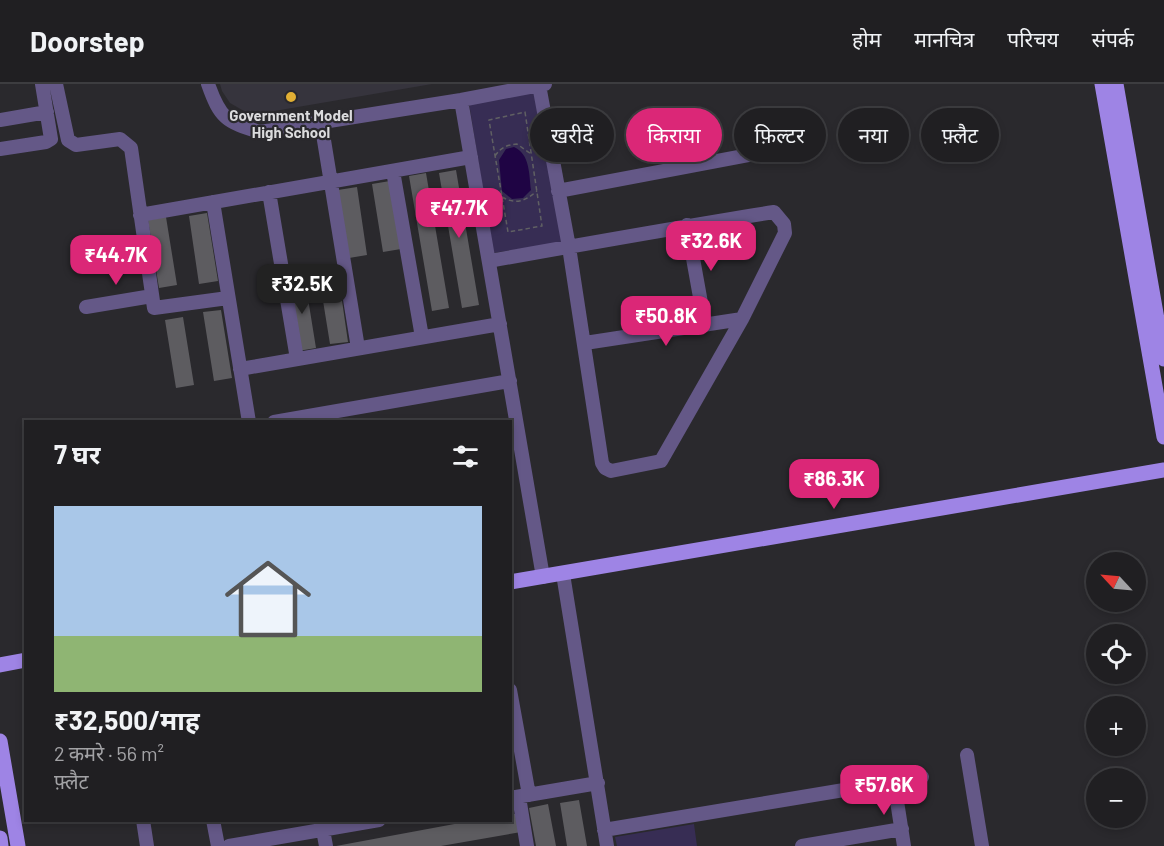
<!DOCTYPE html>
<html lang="hi">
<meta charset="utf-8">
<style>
body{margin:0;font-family:Barlow,"Noto Sans Devanagari",sans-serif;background:#2d2c2f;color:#f1f3f6;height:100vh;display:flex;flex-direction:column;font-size:22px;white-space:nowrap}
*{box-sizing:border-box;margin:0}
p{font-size:20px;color:#a2a2a5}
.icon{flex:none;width:33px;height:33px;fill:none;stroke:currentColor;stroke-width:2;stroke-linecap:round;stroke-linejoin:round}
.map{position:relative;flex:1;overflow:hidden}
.side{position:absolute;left:24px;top:336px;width:488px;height:402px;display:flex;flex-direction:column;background:#201f22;border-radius:0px;box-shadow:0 3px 9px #0003,0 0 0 2px #3d3d40}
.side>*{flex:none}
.top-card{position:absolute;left:530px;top:24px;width:544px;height:54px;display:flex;gap:12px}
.needle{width:39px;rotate:296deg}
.fabs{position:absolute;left:1086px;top:468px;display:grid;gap:12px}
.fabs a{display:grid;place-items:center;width:60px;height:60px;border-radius:50%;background:#201f22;box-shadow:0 3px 9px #0003,0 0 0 2px #3d3d40;font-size:30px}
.price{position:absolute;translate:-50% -51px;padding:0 14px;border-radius:12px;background:#db2777;color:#fff;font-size:20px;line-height:39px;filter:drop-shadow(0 2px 3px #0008)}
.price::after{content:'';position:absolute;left:50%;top:36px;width:18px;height:14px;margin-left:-9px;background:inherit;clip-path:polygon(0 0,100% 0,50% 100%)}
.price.selected{background:#222;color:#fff}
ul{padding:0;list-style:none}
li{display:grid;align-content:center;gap:12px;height:318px;padding:0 30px}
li+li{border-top:2px solid #3d3d40}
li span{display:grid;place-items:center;height:186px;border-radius:0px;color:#555}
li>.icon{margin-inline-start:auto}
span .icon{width:108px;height:108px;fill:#fffc;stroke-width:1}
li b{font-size:26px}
h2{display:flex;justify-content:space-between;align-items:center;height:72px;padding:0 30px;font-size:26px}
.pill{padding:0 21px;border-radius:27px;background:#201f22;box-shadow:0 3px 9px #0003,0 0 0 2px #3d3d40;font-size:21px;line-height:54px}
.pill.selected{background:#db2777;color:#fff}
header{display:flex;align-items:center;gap:36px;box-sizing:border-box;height:84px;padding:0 30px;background:#201f22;border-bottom:2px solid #3d3d40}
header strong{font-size:28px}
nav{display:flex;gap:33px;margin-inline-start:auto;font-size:21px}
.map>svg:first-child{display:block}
.built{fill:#36343d}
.green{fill:#372d54}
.water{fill:#1f0444}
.building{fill:#5d5c60}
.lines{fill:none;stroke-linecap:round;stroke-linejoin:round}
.path{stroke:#606063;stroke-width:1.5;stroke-dasharray:4.5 3;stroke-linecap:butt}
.minor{stroke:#645887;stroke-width:14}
.major{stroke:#9e84e5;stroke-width:15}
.poi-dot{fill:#e1af34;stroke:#2a292d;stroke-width:2}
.labels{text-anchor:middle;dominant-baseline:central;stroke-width:4.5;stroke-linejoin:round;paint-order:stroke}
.poi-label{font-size:15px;font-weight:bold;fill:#dbdbdd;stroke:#2a292d}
</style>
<header>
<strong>Doorstep</strong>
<nav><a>होम</a><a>मानचित्र</a><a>परिचय</a><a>संपर्क</a></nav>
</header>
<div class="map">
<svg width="1164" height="762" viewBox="0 0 1164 762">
<rect width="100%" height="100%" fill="#2a292d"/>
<path class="built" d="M220 0H432L251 31 230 19 222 7Z"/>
<path class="green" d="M536 7 563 158 493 169 469 19Z
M694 740 697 762H617L615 753Z"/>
<path class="water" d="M514 63C530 70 529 90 531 106L523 114 512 115 502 107 499 76 506 65Z"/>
<path class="building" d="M456 86 479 221 462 224 439 89Z
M426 89 449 224 432 227 409 92Z
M390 97 401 165 383 168 372 100Z
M357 103 367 171 349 174 338 106Z
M207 129 218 197 199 200 189 132Z
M166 133 177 201 159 204 148 136Z
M338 189 348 258 330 260 319 192Z
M305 196 316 264 298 267 287 199Z
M221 226 232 294 214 297 203 228Z
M183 233 194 301 176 304 165 236Z
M579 716 587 762H567L560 719Z
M548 720 556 762H536L529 724Z
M518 729 521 748 441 762H336L476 736H510V731Z"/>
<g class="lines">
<path class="path" d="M525 28 542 142 508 148 489 36Z
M495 72C501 63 507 61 517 60L531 70
M502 113C516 121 525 117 537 107"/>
<path class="minor" d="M56 0 68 56 76 61 120 55 131 64 154 224 228 214
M208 0C220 34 226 38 260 48L461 16 545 0
M461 16 543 493
M0 36 47 28
M321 38 358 264
M0 65 46 58 51 55 42 0
M393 87 422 253
M558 107 807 60
M269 108 297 275
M213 118 249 338
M140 131 471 73
M687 141 705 241
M489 177C584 160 679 143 774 128L784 140 785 149 742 235 661 377 611 387 605 384 602 379 569 163 539 1
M86 223 152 212
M585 259 742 235
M240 285 500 240
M274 338 510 297
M563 490 607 762
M510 606 529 711
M967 671 982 762
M894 698 904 762
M519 713 527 762
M510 714 598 699
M143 736 147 762
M213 736 218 762
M323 746 326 762
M604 746 922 693
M229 762 379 736
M802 762 902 745"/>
<path class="major" d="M1102 0 1164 353
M1116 0 1164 275
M510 498 1164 386
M0 581 26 576
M0 657 18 762
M0 754 1 762"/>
</g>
<circle class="poi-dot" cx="291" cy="13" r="6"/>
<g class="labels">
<g class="poi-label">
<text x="291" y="31">Government Model<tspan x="291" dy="17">High School</tspan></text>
</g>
</g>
</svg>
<div class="fabs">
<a><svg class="needle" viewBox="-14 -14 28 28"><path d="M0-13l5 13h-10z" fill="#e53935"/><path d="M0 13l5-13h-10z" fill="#a2a2a5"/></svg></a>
<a><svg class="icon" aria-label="locate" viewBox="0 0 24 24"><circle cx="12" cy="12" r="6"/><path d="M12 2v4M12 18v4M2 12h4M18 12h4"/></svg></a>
<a>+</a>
<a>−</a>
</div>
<b class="price" style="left:459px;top:155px">₹47.7K</b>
<b class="price" style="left:711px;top:188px">₹32.6K</b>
<b class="price" style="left:116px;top:202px">₹44.7K</b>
<b class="price selected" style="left:302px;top:231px">₹32.5K</b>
<b class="price" style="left:666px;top:263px">₹50.8K</b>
<b class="price" style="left:834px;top:426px">₹86.3K</b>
<b class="price" style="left:884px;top:732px">₹57.6K</b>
<div class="top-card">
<a class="pill">खरीदें</a>
<a class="pill selected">किराया</a>
<a class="pill">फ़िल्टर</a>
<a class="pill">नया</a>
<a class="pill">फ़्लैट</a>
</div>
<section class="side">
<h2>7 घर<svg class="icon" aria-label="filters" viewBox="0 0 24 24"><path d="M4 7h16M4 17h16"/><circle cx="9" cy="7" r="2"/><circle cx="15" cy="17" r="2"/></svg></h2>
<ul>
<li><span style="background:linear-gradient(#a9c7e8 70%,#8fb573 0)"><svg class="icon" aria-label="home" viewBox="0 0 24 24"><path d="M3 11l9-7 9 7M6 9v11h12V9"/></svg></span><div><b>₹32,500/माह</b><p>2 कमरे · 56 m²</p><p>फ़्लैट</p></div></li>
</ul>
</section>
</div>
